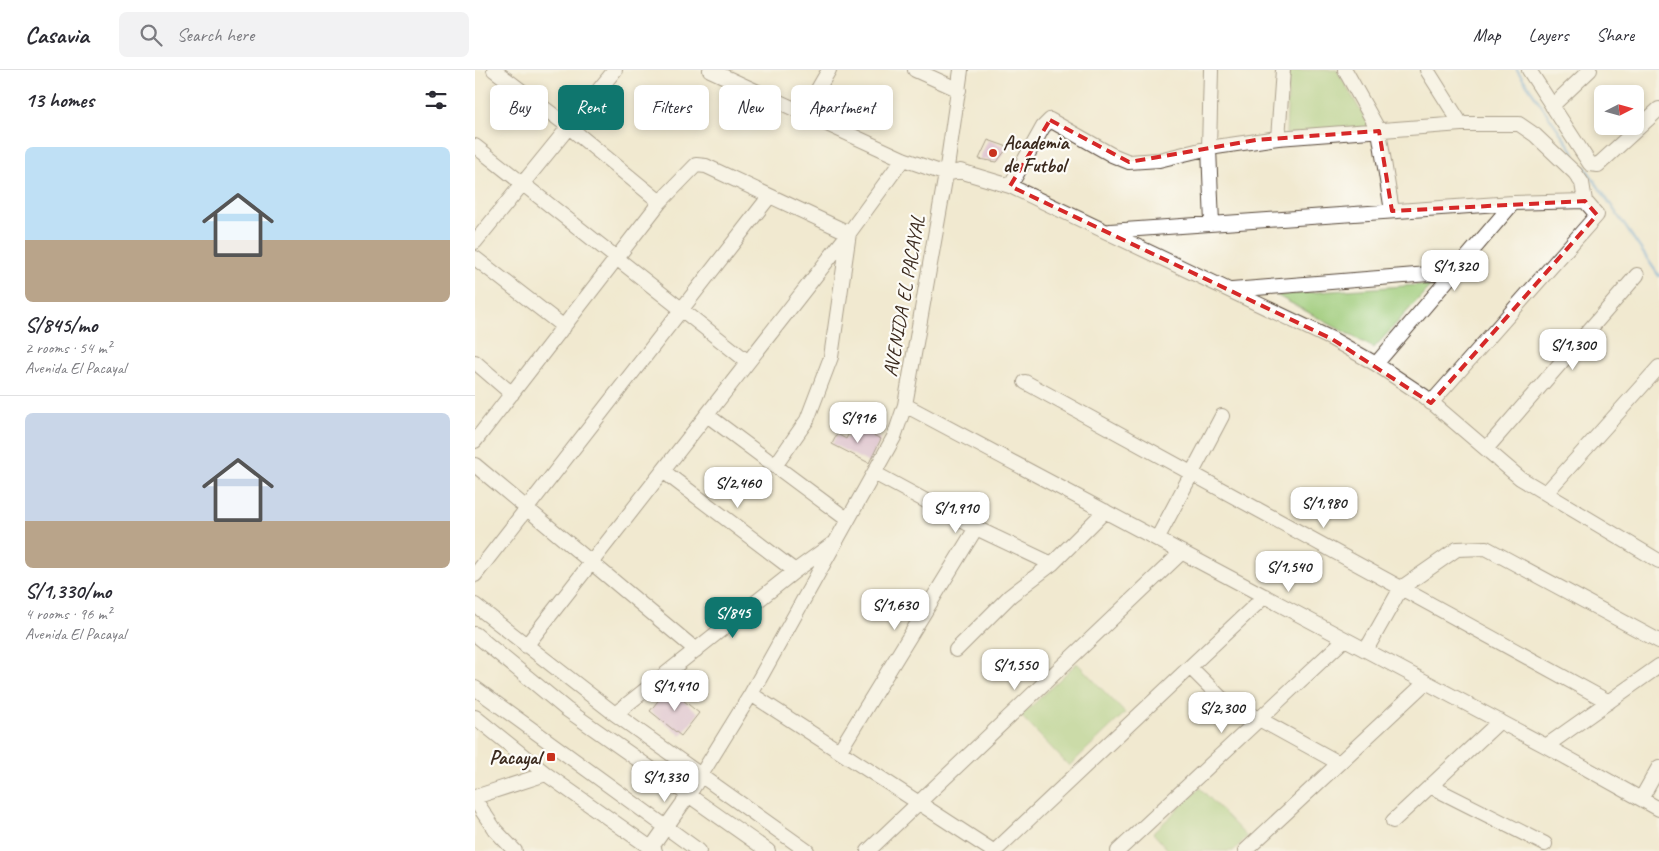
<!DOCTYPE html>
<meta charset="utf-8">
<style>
body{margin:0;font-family:Caveat,sans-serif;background:#f2f2f3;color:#2b2b33;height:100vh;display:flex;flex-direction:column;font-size:19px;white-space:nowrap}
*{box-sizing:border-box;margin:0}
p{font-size:16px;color:#7c7c81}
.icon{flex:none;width:28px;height:28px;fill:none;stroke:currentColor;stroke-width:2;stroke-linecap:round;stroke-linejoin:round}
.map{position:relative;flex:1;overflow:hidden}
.panel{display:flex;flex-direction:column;background:#fff;width:475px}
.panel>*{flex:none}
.hud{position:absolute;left:15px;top:15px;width:475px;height:45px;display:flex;gap:10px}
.needle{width:32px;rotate:84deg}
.tools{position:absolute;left:1119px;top:15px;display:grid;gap:10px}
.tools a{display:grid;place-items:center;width:50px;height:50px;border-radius:8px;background:#fff;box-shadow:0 2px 8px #0003;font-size:25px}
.price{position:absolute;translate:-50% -42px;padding:0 11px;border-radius:10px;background:#fff;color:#222;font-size:16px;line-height:32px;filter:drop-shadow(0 1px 2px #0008)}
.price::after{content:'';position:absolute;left:50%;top:30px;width:15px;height:11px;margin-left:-8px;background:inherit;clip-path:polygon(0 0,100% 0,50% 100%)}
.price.current{background:#0f766e;color:#fff}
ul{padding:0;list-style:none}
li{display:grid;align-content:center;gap:10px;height:265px;padding:0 25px}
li+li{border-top:1px solid #e1e1e2}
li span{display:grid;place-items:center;height:155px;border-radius:8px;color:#555}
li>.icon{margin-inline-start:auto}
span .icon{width:90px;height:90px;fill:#fffc;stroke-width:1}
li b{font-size:21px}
h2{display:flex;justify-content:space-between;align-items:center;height:60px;padding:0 25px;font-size:21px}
.chip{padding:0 18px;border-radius:8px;background:#fff;box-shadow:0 2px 8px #0003;font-size:18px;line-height:45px}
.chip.current{background:#0f766e;color:#fff}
header{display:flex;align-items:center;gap:30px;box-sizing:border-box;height:70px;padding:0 25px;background:#fff;border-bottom:1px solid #e1e1e2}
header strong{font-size:24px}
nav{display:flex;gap:28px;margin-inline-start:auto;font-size:18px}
.search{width:350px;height:45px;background:#f2f2f3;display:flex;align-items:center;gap:12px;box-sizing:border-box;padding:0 18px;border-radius:8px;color:#7c7c81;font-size:19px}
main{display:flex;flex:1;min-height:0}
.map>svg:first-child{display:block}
.green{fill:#9dca78;stroke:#6c7a4b}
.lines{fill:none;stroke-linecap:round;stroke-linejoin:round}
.stream{stroke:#639ed3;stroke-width:3}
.building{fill:#c58fd0}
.minor-casing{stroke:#564739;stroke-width:16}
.minor{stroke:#fff;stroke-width:14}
.marked{fill:none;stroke:#d62828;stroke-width:4;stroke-dasharray:10 6;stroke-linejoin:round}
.poi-dot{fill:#c8321e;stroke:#fdfcf7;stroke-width:2}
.labels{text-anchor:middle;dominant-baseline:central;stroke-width:4.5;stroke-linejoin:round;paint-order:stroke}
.poi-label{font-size:20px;font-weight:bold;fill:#3b2a1e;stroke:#fdfcf7;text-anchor:start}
.street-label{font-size:20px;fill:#3b2a1e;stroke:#fdfcf7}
</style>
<header>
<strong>Casavia</strong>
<div class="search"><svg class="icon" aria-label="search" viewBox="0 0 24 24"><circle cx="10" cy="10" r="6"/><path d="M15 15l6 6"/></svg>Search here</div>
<nav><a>Map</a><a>Layers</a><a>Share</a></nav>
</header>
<main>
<section class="panel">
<h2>13 homes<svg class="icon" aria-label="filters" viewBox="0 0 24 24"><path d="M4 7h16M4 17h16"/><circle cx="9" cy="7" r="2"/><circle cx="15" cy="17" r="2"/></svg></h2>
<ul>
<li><span style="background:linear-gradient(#bfe0f5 60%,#b9a48a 0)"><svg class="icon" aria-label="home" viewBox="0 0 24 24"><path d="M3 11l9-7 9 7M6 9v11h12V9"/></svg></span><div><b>S/845/mo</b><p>2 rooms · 54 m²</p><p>Avenida El Pacayal</p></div></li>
<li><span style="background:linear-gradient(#c9d6e8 70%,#b9a48a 0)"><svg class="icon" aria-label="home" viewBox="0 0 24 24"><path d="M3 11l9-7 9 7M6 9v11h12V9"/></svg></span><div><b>S/1,330/mo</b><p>4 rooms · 96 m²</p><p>Avenida El Pacayal</p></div></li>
</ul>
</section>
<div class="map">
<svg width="1184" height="781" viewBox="0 0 1184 781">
<rect width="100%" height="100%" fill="#fdfcf7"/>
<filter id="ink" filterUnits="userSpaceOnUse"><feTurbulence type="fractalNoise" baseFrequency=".02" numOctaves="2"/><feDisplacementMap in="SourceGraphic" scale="10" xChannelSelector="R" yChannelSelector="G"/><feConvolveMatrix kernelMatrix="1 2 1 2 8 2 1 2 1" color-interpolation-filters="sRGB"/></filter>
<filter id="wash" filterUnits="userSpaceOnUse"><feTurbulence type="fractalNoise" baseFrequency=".0096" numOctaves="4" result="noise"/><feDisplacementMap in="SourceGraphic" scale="20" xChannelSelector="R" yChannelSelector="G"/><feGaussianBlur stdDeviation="1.12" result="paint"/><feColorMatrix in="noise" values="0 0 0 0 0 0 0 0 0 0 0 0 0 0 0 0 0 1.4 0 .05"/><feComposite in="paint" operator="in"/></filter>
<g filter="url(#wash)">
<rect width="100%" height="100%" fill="#f1e9d0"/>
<path class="green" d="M814 0H862L895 57 811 64Z
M957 214 899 278 801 225Z
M602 593 650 643 594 696 546 646Z
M725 718 772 767 758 781H694L678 763Z"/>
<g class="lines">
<path class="stream" d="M1042 0 1100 84
M1110 97 1184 206"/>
</g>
<g id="blocks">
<path class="building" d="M513 70 533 77 522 92 504 89Z
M378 355 406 369 394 393 357 374 362 364 371 369Z
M193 618 224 643 206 666 175 641Z"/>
</g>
</g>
<g filter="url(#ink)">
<use href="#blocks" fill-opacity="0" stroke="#564739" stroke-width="1"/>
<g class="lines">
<defs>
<path id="minor" d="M19 0 94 57 185 132
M235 0 428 89 471 104 485 101 535 116 857 269 901 294 949 326 1045 408 1184 491
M440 0 484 20
M736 0 734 78 737 154
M870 0 904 61 917 141
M952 0 986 54
M1054 0 1115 94 1123 95 1184 39
M1077 36 1115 0
M328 45 354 0
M803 68 808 0
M0 76 273 292
M535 116 568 57 575 50 637 85 654 92 684 90 734 78 803 68 986 54H1044L1060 65 1100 103 1107 113 1110 131
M635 161 1038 133 1110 131 1122 145 956 333
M0 172 140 0
M0 188 89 257
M757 220 978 202
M0 292 37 324
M901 294 1038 133
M550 312 1134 632
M430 335 1071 676 1184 739
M232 345 373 450
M0 371 185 132 221 95 231 96 374 163 356 287 332 350 300 396
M1011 379 1162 205
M0 395 221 580
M188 401 320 501
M401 404 501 458 577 494
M1071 423 1184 297
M682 469 747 346
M0 505 294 127
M0 535 140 644 332 781
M0 564 91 639 293 781
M51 576 374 163 428 89
M481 580 535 526 577 494 630 441
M891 580 926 518 982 479 1011 478 1184 571
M715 597 746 628 864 693
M0 618 224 781
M276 624 518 781
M140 644 320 501 356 475
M0 647 71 704 180 781
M1071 676 1184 596
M365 680 501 458
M955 716 1070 774
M0 727 71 704
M1166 729 1184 697
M0 730 20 760 40 781
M918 751 1025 651
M174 781 213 726 276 624 419 367 430 335 471 104 486 0
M393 781 707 482
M520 781 790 526
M643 781 870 569
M770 781 951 612"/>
</defs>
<use href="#minor" class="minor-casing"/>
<use href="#minor" class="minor"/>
</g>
</g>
<path d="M0 0H1184V781H0ZM575 50 654 92 781 70 904 61 917 141 1110 131 1122 145 956 333 857 269 535 116Z" fill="#f1e9d0" fill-opacity=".55" fill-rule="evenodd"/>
<path class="marked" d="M575 50 654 92 781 70 904 61 917 141 1110 131 1122 145 956 333 857 269 535 116Z"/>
<g class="poi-dot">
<circle cx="518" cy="83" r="5"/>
<rect x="71" y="682" width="10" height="10" rx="2.5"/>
</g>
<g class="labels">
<g class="poi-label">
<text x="528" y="72">Academia<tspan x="528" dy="23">de Futbol</tspan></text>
<text x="66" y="687" text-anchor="end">Pacayal</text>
</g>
<g class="street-label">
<text transform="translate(429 226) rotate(-80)">AVENIDA EL PACAYAL</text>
</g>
</g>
</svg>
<div class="tools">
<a><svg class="needle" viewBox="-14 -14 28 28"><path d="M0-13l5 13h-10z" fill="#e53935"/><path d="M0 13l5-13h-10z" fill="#7c7c81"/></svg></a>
</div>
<b class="price" style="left:980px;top:222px">S/1,320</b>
<b class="price" style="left:1098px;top:301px">S/1,300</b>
<b class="price" style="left:383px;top:374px">S/916</b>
<b class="price" style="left:263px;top:439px">S/2,460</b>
<b class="price" style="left:849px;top:459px">S/1,980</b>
<b class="price" style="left:481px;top:464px">S/1,910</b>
<b class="price" style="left:814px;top:523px">S/1,540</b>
<b class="price" style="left:420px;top:561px">S/1,630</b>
<b class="price current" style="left:258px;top:569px">S/845</b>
<b class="price" style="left:540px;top:621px">S/1,550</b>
<b class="price" style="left:200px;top:642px">S/1,410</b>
<b class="price" style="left:747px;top:664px">S/2,300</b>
<b class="price" style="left:190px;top:733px">S/1,330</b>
<div class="hud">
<a class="chip">Buy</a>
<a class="chip current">Rent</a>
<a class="chip">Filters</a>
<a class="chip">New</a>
<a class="chip">Apartment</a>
</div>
</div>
</main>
